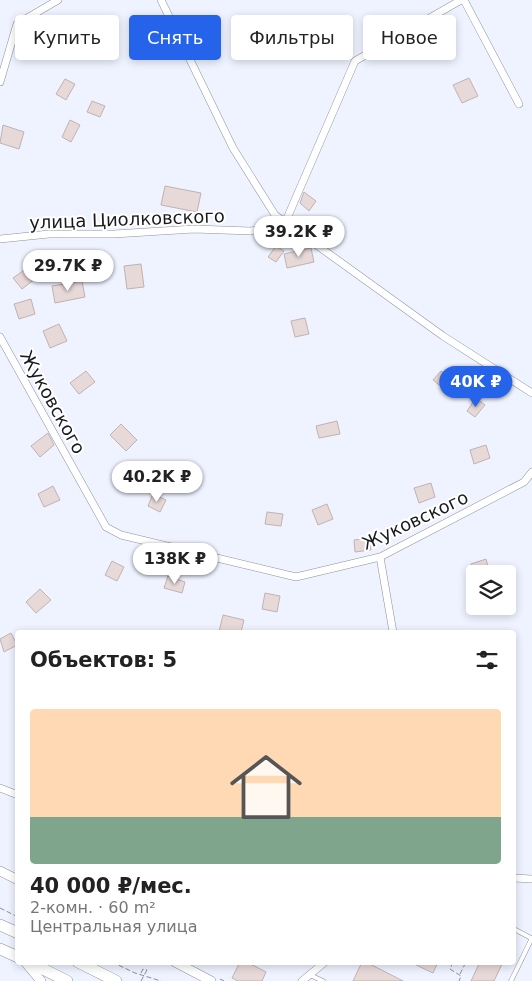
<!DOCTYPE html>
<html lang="ru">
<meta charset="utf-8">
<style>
body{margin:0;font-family:"DejaVu Sans",sans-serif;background:#f2f2f2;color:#222;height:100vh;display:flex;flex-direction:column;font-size:19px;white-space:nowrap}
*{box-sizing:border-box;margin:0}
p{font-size:16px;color:#767676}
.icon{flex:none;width:28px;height:28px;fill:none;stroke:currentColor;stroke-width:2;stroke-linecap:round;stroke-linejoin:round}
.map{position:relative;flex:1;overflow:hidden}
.drawer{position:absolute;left:15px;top:630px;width:501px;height:335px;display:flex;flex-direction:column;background:#fff;border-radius:5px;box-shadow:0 2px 8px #0003}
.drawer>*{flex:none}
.top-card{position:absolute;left:15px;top:15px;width:502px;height:45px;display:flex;gap:10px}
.tools{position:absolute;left:466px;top:565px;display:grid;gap:10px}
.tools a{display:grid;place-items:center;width:50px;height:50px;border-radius:5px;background:#fff;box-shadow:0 2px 8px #0003;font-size:25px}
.price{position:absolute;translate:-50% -42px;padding:0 11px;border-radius:18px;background:#fff;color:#222;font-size:16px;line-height:32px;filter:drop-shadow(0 1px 2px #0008)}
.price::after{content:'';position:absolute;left:50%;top:30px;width:15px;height:11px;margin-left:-8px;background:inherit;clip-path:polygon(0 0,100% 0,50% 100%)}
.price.current{background:#2563eb;color:#fff}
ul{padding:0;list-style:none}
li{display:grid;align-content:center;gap:10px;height:265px;padding:0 15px}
li span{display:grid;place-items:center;height:155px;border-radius:5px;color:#555}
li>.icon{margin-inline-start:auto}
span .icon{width:90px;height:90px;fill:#fffc;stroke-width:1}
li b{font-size:21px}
h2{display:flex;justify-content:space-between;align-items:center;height:60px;padding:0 15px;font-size:21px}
.tag{padding:0 18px;border-radius:5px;background:#fff;box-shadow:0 2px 8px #0003;font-size:18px;line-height:45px}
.tag.current{background:#2563eb;color:#fff}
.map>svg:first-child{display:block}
.building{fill:#e8d9d9;stroke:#c0b2b1}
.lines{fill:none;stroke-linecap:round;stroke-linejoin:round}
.service-casing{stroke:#8e919c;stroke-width:5}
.minor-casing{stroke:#8e919c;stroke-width:8}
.tertiary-casing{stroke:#8e919c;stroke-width:10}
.trunk-casing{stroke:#8e919c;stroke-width:12}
.path{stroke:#8b8e96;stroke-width:1;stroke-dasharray:5 2.5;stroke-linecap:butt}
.service{stroke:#fff;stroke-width:4}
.minor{stroke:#fff;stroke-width:7}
.tertiary{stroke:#fff;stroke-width:9}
.trunk{stroke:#fff;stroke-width:11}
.path-bridge{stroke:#8b8e96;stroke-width:1;stroke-dasharray:5 2.5;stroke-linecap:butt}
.labels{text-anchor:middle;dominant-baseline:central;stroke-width:4;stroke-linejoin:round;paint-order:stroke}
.street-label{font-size:18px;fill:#191a1e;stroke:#fff}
</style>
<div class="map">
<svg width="532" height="981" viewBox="0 0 532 981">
<rect width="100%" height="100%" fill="#eff3ff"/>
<path class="building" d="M33 32 47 38 41 51 27 45Z
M469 78 478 96 462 103 453 85Z
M65 79 75 84 66 100 56 94Z
M92 101 105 106 100 117 87 112Z
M70 120 80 125 71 142 62 137Z
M3 125 24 132 19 149 0 143Z
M165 186 201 193 197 212 161 205Z
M304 192 316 201 309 211 300 203Z
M276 246 284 251 276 262 268 257Z
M311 248 314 262 287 268 284 254Z
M141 264 144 287 127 289 124 266Z
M27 268 35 279 22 289 13 278Z
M82 281 85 297 55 303 52 286Z
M31 299 35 314 19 319 14 304Z
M305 318 309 334 295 337 291 321Z
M59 324 67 341 50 348 43 331Z
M86 371 95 382 79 394 70 383Z
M441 371 450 379 443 388 433 380Z
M476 398 485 405 475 417 467 411Z
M337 421 340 434 319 438 316 426Z
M121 424 137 440 126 451 110 435Z
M48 433 54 445 40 457 31 446Z
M486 445 490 458 474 464 470 450Z
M431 483 435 497 419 503 414 488Z
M53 486 60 500 44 507 38 494Z
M153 494 166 500 160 512 148 506Z
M327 504 333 519 318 525 312 510Z
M267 512 283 514 281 526 265 524Z
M369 538 371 550 355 552 354 540Z
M486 559 490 574H474L471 564Z
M112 561 124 567 117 581 105 575Z
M168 576 185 582 182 593 164 588Z
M40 589 51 600 36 613 26 602Z
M265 593 280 596 277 612 262 609Z
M223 615 244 620 241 632H219Z
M11 633 17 645 4 652 0 639Z
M240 962H247L266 972 262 981H238L232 978Z
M362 962H366L403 981H353Z
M410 962H438L433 973Z
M480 962H503L494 981H471Z"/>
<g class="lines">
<defs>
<path id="service" d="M514 929 531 938
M310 975 323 981
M511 981 532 938"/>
<path id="minor" d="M161 0 233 148 275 215 443 336 532 393
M464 0 519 104
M0 82 17 24 58 0
M285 223 355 61 461 0
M0 239 49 234H114L194 229 251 231 274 227 282 220
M0 337 106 527 121 535 296 577 380 557 524 482 532 472
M380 557 393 632
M0 788 18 795
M514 878 532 879
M302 981 325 962"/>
<path id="tertiary" d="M0 871 18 880
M175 962 211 981
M26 963 41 981"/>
<path id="trunk" d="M0 925 18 933
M0 949 18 957
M29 962 67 981
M78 962 116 981"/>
</defs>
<use href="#service" class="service-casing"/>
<use href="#minor" class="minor-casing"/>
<use href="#tertiary" class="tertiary-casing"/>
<use href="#trunk" class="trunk-casing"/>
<path class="path" d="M0 908 18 917
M112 962 135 973 161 981
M453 962 450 969 461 976 459 981
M141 973 143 969 147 970
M460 974 466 962
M220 979 224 981"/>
<use href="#service" class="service"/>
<use href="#minor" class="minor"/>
<use href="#tertiary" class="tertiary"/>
<use href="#trunk" class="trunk"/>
<path class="path-bridge" d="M141 981 147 970"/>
</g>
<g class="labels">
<g class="street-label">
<text transform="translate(127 219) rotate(-2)">улица Циолковского</text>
<text transform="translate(53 402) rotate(61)">Жуковского</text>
<text transform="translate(415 520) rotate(-25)">Жуковского</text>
</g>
</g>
</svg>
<div class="tools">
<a><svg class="icon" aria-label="layers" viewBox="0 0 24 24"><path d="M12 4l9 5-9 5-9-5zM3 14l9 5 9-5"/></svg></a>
</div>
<b class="price" style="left:299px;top:258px">39.2K ₽</b>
<b class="price" style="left:68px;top:292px">29.7K ₽</b>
<b class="price current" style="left:476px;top:408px">40K ₽</b>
<b class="price" style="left:157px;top:503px">40.2K ₽</b>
<b class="price" style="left:175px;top:585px">138K ₽</b>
<div class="top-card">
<a class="tag">Купить</a>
<a class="tag current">Снять</a>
<a class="tag">Фильтры</a>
<a class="tag">Новое</a>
</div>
<section class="drawer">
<h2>Объектов: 5<svg class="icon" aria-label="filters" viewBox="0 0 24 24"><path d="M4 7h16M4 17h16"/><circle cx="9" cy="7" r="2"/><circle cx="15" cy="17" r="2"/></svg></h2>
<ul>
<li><span style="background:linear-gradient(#ffd9b3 70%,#7fa58c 0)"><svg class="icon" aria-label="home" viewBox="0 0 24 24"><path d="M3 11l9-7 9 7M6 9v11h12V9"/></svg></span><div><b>40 000 ₽/мес.</b><p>2-комн. · 60 m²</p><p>Центральная улица</p></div></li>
</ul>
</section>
</div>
